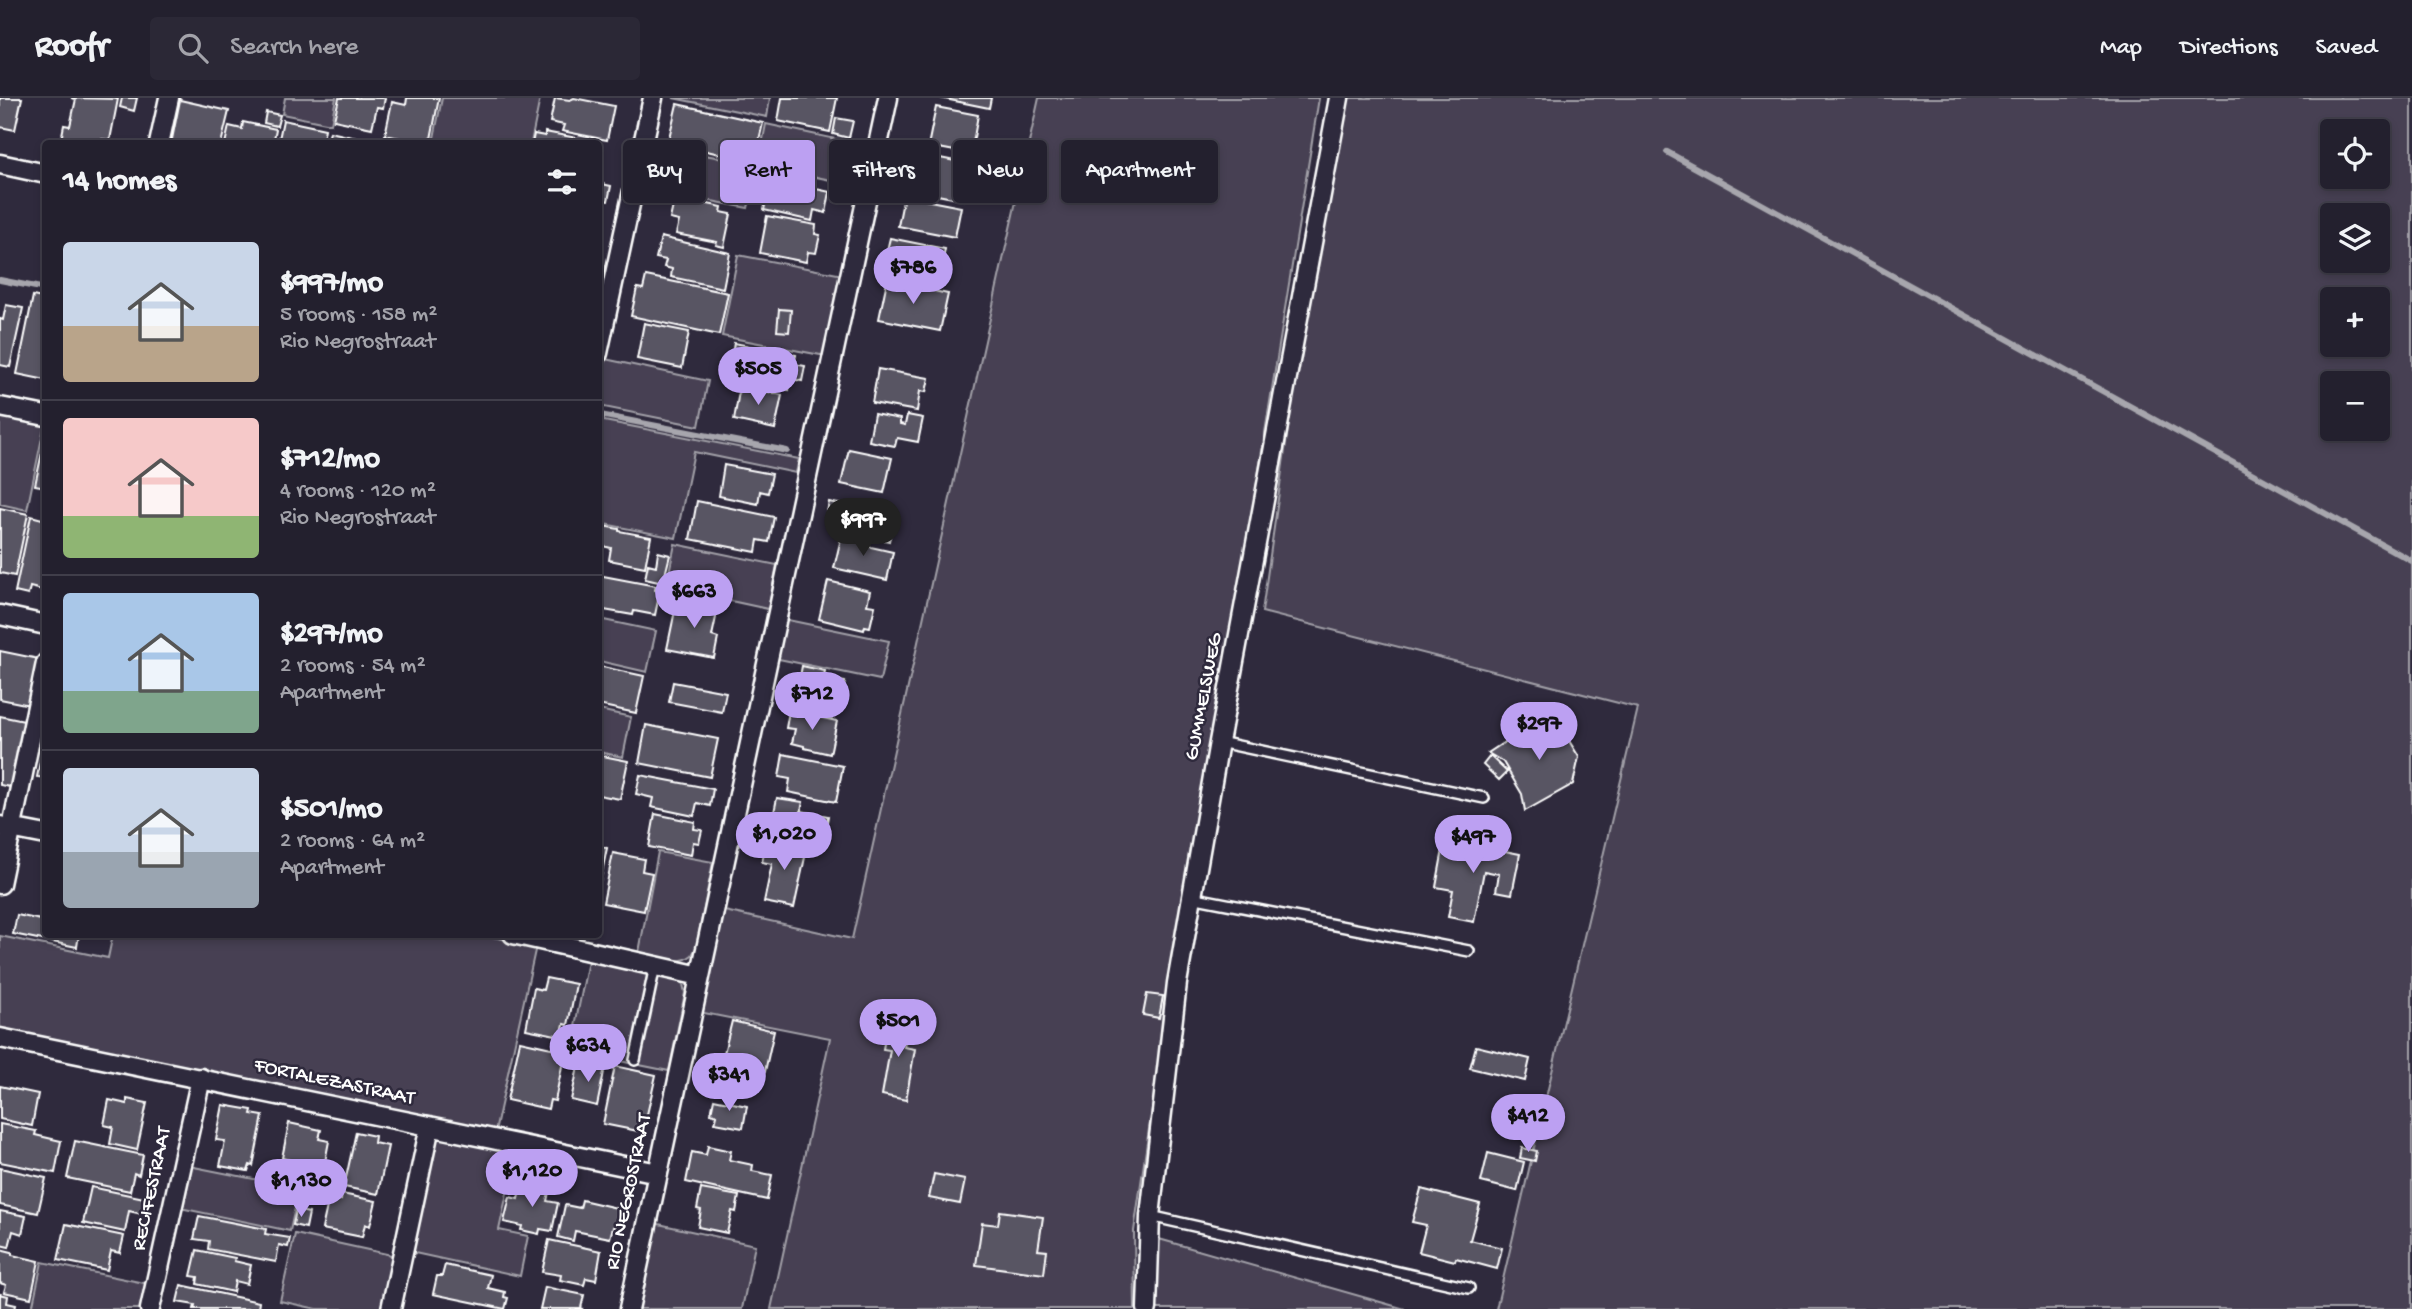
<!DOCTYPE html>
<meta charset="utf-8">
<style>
body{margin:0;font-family:"Gochi Hand",sans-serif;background:#2b2836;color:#f1f3f6;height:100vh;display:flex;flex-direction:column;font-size:26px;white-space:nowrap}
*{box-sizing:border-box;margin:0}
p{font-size:23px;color:#a3a3aa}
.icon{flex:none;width:38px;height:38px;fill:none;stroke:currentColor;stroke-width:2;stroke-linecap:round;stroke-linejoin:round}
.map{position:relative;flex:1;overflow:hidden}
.panel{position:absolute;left:42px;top:42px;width:560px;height:798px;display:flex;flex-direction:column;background:#23202e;border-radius:7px;box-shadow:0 4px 10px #0003,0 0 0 2px #403e4a}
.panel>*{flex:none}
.top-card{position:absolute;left:623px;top:42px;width:665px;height:63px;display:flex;gap:14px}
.controls{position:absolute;left:2320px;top:21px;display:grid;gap:14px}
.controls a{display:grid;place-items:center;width:70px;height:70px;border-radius:7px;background:#23202e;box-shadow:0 4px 10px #0003,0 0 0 2px #403e4a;font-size:35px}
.price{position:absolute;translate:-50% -60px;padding:0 16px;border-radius:24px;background:#bca0f2;color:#111;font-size:23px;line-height:46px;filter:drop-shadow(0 2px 4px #0008)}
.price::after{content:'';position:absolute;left:50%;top:42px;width:21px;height:16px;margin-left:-10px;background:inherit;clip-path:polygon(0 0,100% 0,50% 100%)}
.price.selected{background:#222;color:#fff}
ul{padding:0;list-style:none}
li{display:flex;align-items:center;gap:21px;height:175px;padding:0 21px}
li+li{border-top:2px solid #403e4a}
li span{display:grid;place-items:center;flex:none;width:196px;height:140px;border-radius:7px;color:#555}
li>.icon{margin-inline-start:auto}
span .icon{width:84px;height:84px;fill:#fffc;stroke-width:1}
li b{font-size:30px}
h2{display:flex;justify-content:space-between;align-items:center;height:84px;padding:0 21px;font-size:30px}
.chip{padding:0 24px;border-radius:7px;background:#23202e;box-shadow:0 4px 10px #0003,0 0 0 2px #403e4a;font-size:24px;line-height:63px}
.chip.selected{background:#bca0f2;color:#111}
header{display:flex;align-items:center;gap:42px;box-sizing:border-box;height:98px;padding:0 35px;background:#23202e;border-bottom:2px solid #403e4a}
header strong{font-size:33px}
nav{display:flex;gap:38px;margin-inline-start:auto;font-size:24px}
.search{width:490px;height:63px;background:#2b2836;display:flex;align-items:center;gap:18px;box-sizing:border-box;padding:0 24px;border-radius:7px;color:#a3a3aa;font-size:26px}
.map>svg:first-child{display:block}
.green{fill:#464152;stroke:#a2a0a8;stroke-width:2;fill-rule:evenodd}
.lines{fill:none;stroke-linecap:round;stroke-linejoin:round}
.stream{stroke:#a7a6ad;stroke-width:6}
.building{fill:#595564;stroke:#fff;stroke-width:2}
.lane-casing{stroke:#fff;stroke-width:14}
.street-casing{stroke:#fff;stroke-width:23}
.lane{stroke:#2f2a3d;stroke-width:9}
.street{stroke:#2f2a3d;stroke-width:18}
.labels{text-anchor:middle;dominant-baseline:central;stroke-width:5;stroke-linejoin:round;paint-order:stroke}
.street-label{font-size:21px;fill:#fff;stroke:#2f2a3d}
</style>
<header>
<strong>Roofr</strong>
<div class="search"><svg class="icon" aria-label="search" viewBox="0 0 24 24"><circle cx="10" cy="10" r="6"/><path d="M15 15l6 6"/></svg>Search here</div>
<nav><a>Map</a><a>Directions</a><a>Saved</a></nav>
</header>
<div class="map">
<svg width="2412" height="1211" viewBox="0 0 2412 1211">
<rect width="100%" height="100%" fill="#2f2a3d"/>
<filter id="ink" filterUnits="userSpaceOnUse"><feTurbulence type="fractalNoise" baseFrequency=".0143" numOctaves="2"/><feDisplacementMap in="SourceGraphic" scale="14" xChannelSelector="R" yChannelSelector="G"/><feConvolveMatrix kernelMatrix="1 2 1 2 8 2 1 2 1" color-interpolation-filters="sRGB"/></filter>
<g filter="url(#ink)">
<path class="green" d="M285 0H336L331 26 282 16Z
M442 0H540L531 45H433Z
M673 0H770L767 19Z
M1039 0H1319L1237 508 1171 881 1134 1133 1135 1211H771L830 940 699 914 720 812 852 841Z
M1335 0H2412V1211H1496L1638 610 1262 514ZM2333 33H2378V79H2333ZM2333 117H2378V163H2333ZM2333 201H2378V247H2333ZM2333 285H2378V331H2333Z
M766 26 868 48 860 88 758 67 748 110 644 90 652 47 758 67Z
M738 157 843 177 826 258 722 238Z
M605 261 708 283 699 328 599 308V293Z
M0 315 45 325 27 412 0 406Z
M599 322 799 361 796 375 694 354 676 440 599 425Z
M675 446 777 467 768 511 666 489Z
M599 521 656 533 647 574 599 563Z
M783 521 889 543 880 582 774 560Z
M599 612 631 619 623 659 599 654Z
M658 754 713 764 696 850 692 857 686 861 677 863 639 854Z
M113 836H478L536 848 495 1034 0 932V838L108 860Z
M588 863 674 881 683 886 685 895 669 973 570 953Z
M444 1039 516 1054 499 1132 528 1138 520 1178 410 1154 433 1049 437 1040Z
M189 1068 299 1090 290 1133 180 1110Z
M654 1125 755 1147 742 1211H636Z
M295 1136 396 1158 385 1211H317L280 1203Z
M1159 1141 1405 1211H1155Z
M42 1164 149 1186 143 1211H32Z"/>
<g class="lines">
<path class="stream" d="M1667 54 2412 463
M0 182 46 191
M600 317 787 353"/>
</g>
<path class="building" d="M0 0H22L15 32 0 29Z
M71 0 118 1 110 42 102 41 99 46 79 41 77 46 61 42 64 27 70 28 76 1Z
M122 0H137L134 13 120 9Z
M339 0H385L383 10 377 9 372 30 334 22Z
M407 0H439L430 46 385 37 392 4 406 7Z
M555 0 570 2 574 0 614 8 607 42 562 33 564 27 550 24Z
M782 0H837L830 34 778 23Z
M940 0H991L989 10Z
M180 2 229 13 221 46H171Z
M677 6 763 25 754 64 668 44Z
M936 9 978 17 971 56 928 48Z
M266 14 280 17 277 28 264 25Z
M836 20 853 23 849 40 833 36Z
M283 22 325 31 322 46H278Z
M243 24 276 31 273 46H225L229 28 242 31Z
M330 34 375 44V46H327Z
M545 34 593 43 592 46H532L534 36 545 38Z
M667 51 684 54 681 71 664 67Z
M920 56 970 66 963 102 912 92Z
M771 81 830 94 826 115 814 112 812 123 764 112Z
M598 85 611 88 608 103 600 102 598 111Z
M904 98 961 109 955 139 898 128Z
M675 99 722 109 721 114 731 116 724 149 716 147 717 144 676 136 679 123 670 121Z
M767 118 816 127 815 136 820 137 816 155 808 154 806 164 760 155Z
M661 139 730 155 723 190 671 179 672 171 664 169 666 162 656 160Z
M890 140 945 151 938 187 899 179 901 173 883 169Z
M646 178 728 195 719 237 631 218 637 190 643 191Z
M887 183 948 196 940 233 879 221Z
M33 198 46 201V282L17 276Z
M6 207 23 210 10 269 0 267V221L3 222Z
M779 211 791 212 789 234 777 233Z
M644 225 689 234 682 270 637 261Z
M734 245 796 257 794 266 805 268 802 283 791 281 789 292 728 280Z
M878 271 929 280 926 294 920 293 917 313 872 305Z
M740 288 782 297 775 331 734 322Z
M874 316 900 321V326L905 327 907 317 923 320 918 344 897 340 895 348 869 343Z
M43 350 46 351V389L35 387Z
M849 351 892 360 884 395 841 386Z
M724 367 772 376 768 395 760 393 758 406 719 398Z
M697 403 774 419 769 444 758 442 756 454 690 441Z
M829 404 895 418 889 443 837 432 839 422 826 419Z
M0 410 28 416 15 478 0 475Z
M31 418 46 422V493L30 489 28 497 15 494Z
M603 428 619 431V433L651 439 645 469 609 462 611 450 599 447Z
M842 436 863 441 862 447 893 454 887 482 834 470Z
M658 454 670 457 663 485 645 481 648 466 656 468Z
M598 477 656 488 655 492 660 493 655 517 634 513 633 517 598 511Z
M828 483 870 493 867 507 875 508 870 529 865 528 864 532 819 521Z
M677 503 718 510 712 538 718 540 714 560 667 551Z
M0 553 39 561 30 607 0 601Z
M598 568 644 578 636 615 598 607Z
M802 568 825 573 824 580 845 584 839 612 800 605 802 594H797Z
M673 584 726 594 722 614 669 604Z
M789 613 837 623 830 656 804 650V648L792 645 795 631 786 630Z
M0 618 29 624 15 690 0 687Z
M1535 624 1561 630 1579 659 1573 686 1525 713 1522 696 1503 664 1488 655Z
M646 627 718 641 710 679 639 665Z
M44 644H46V680L37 679Z
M783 656 843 668 836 704 788 694 790 681 779 679Z
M598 657 628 663 620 701 598 697Z
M1490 658 1507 674 1499 682 1483 667Z
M640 677 713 691 710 708 697 705 694 718 651 709 653 700 636 696Z
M777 700 803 704 801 713 828 718 823 746 776 737 777 730 771 729Z
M655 716 695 724 694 731 702 732 699 745 693 744 691 757 649 749Z
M1445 741 1520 756 1512 796 1496 793 1499 776 1484 773 1474 824 1448 819 1453 792 1436 789Z
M767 742 807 750 794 810 764 804 772 766 762 764Z
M598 748 607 750 598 793Z
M613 755 644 761 642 773 652 775 644 813 603 805Z
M17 817 46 823V836H79L77 849 13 836Z
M546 880 576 886 568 927 564 926 561 938 526 931 534 890 543 892Z
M1147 896 1163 898 1159 920 1143 917Z
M889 918 909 922 904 949 915 951 906 1002 882 997 890 952 883 951Z
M732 923 774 933 764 978 740 973 742 964 723 959Z
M520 943 565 953 555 1003 550 1002 548 1011 507 1002Z
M1476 948 1530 961 1525 983 1470 970Z
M579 964 605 969 597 1008 571 1002Z
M615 968 656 977 643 1034 603 1026Z
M0 988 38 996 32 1028 0 1021Z
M127 1001 147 1005 137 1052 110 1046 113 1029 104 1027 109 1002 127 1006Z
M714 1001 747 1008 743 1030 715 1025 717 1017 711 1015Z
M223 1007 252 1012 251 1016 263 1018 253 1068 250 1067 248 1073 220 1068 225 1043 216 1042Z
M289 1025 321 1032 319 1041 329 1043 321 1085 286 1078 290 1062 282 1060Z
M0 1026 36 1033 35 1037 61 1043 55 1075 0 1064Z
M356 1034 375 1038 374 1045 388 1048 378 1096 344 1089Z
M75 1043 143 1057 139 1077 134 1075 130 1093 67 1080Z
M708 1048 731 1053 729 1062 753 1067 752 1073 772 1077 767 1102 686 1084 692 1054 706 1057Z
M1522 1050 1537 1053 1535 1063 1520 1060Z
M1488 1055 1524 1064 1517 1093 1481 1084Z
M0 1070 46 1080 38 1115 0 1107Z
M934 1076 965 1082 960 1106 929 1100Z
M522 1084 550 1090 547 1103 558 1105 552 1133 540 1131 539 1136 521 1132 522 1128 504 1124 510 1099 518 1101Z
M91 1089 149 1101 146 1117 129 1113 125 1134 83 1125Z
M701 1091 739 1098 736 1114 732 1113 727 1135 698 1129 701 1112 697 1111Z
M1421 1091 1480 1106 1470 1142 1502 1150 1497 1171 1456 1160 1455 1163 1419 1154 1426 1127 1412 1124Z
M342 1096 376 1103 370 1128 365 1126 362 1139 322 1131 329 1099 341 1102Z
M582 1102 621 1111 617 1129H613L610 1140 575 1133 573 1143 558 1139 565 1107 580 1110Z
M296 1112 309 1115 306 1130 293 1127Z
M0 1113 26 1118 22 1136 13 1133 9 1149 0 1147Z
M1000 1113 1043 1119 1038 1152 1047 1153 1044 1176 976 1167 982 1125 998 1127Z
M199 1118 266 1131 265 1136 290 1140 288 1149 279 1147 276 1164 208 1151 209 1143 194 1141Z
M66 1126 124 1138 120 1155 111 1153 107 1172 58 1162Z
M549 1142 601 1153 596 1182 586 1180 584 1187 560 1182 561 1177 542 1174Z
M0 1151 12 1154V1157L39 1163 31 1200 4 1194 6 1187 0 1185Z
M197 1152 235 1160 234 1163 251 1167 247 1186 235 1183 233 1194 197 1186 198 1179 191 1178Z
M445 1167 491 1177 488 1190 505 1194 504 1199 508 1200 505 1211 433 1196 437 1178H442Z
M181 1187 259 1204 258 1211H194L195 1207 177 1204Z
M545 1189 584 1197 581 1210 583 1211H540Z
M0 1196 8 1198 7 1205 16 1207 15 1211H0Z"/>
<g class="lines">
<defs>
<path id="lane" d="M1219 644 1484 700
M1191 799 1469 853
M635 962 655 868
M1150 1118 1469 1190"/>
<path id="street" d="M159 46 169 0
M0 66 46 76
M598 255 653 0
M0 309 46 318
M0 517 46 527
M0 728 46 737
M0 786 46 565
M513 836 700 878
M0 940 658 1075
M150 1211 201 980
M391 1211 430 1028
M629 1211 888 0
M1147 1211 1150 1118 1177 885 1219 644 1339 0"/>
</defs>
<use href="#lane" class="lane-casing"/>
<use href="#street" class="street-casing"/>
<use href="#lane" class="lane"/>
<use href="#street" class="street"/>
</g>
</g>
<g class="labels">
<g class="street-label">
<text transform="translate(1205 599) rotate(-79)">GUMMELSWEG</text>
<text transform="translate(334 985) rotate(12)">FORTALEZASTRAAT</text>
<text transform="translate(153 1091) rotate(-78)">RECIFESTRAAT</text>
<text transform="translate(630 1094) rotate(-78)">RIO NEGROSTRAAT</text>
</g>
</g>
</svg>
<div class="controls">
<a><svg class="icon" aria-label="locate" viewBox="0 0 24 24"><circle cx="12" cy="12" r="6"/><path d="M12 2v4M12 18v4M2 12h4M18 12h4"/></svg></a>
<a><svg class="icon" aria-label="layers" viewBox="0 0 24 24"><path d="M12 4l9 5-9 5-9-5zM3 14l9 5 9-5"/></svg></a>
<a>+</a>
<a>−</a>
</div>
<b class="price" style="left:913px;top:208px">$786</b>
<b class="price" style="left:758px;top:309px">$505</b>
<b class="price selected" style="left:863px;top:460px">$997</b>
<b class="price" style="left:694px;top:532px">$663</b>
<b class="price" style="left:812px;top:634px">$712</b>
<b class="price" style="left:1539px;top:664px">$297</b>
<b class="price" style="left:784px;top:774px">$1,020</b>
<b class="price" style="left:1473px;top:777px">$497</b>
<b class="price" style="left:898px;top:961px">$501</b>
<b class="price" style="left:588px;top:986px">$634</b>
<b class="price" style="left:729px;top:1015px">$341</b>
<b class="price" style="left:1528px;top:1056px">$412</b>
<b class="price" style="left:532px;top:1111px">$1,120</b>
<b class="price" style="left:301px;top:1121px">$1,130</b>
<div class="top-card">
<a class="chip">Buy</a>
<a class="chip selected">Rent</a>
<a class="chip">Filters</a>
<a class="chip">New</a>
<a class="chip">Apartment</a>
</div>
<section class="panel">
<h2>14 homes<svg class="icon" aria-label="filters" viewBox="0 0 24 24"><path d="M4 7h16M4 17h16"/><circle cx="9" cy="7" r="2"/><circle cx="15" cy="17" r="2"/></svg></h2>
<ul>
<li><span style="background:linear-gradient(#c9d6e8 60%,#b9a48a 0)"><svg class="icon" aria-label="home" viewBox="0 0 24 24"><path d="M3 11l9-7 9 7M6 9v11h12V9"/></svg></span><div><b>$997/mo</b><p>5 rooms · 158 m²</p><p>Rio Negrostraat</p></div></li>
<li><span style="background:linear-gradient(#f6c9c9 70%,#8fb573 0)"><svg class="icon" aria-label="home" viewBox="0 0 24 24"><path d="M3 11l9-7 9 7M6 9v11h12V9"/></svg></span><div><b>$712/mo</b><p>4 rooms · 120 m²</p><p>Rio Negrostraat</p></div></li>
<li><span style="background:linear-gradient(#a9c7e8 70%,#7fa58c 0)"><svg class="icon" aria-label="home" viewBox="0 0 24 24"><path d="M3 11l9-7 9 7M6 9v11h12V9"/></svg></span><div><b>$297/mo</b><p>2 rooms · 54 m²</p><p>Apartment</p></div></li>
<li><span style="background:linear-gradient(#c9d6e8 60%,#9aa5b1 0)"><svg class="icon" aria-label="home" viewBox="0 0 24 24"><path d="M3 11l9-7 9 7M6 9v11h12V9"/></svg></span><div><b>$501/mo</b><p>2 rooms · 64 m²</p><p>Apartment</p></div></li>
</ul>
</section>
</div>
